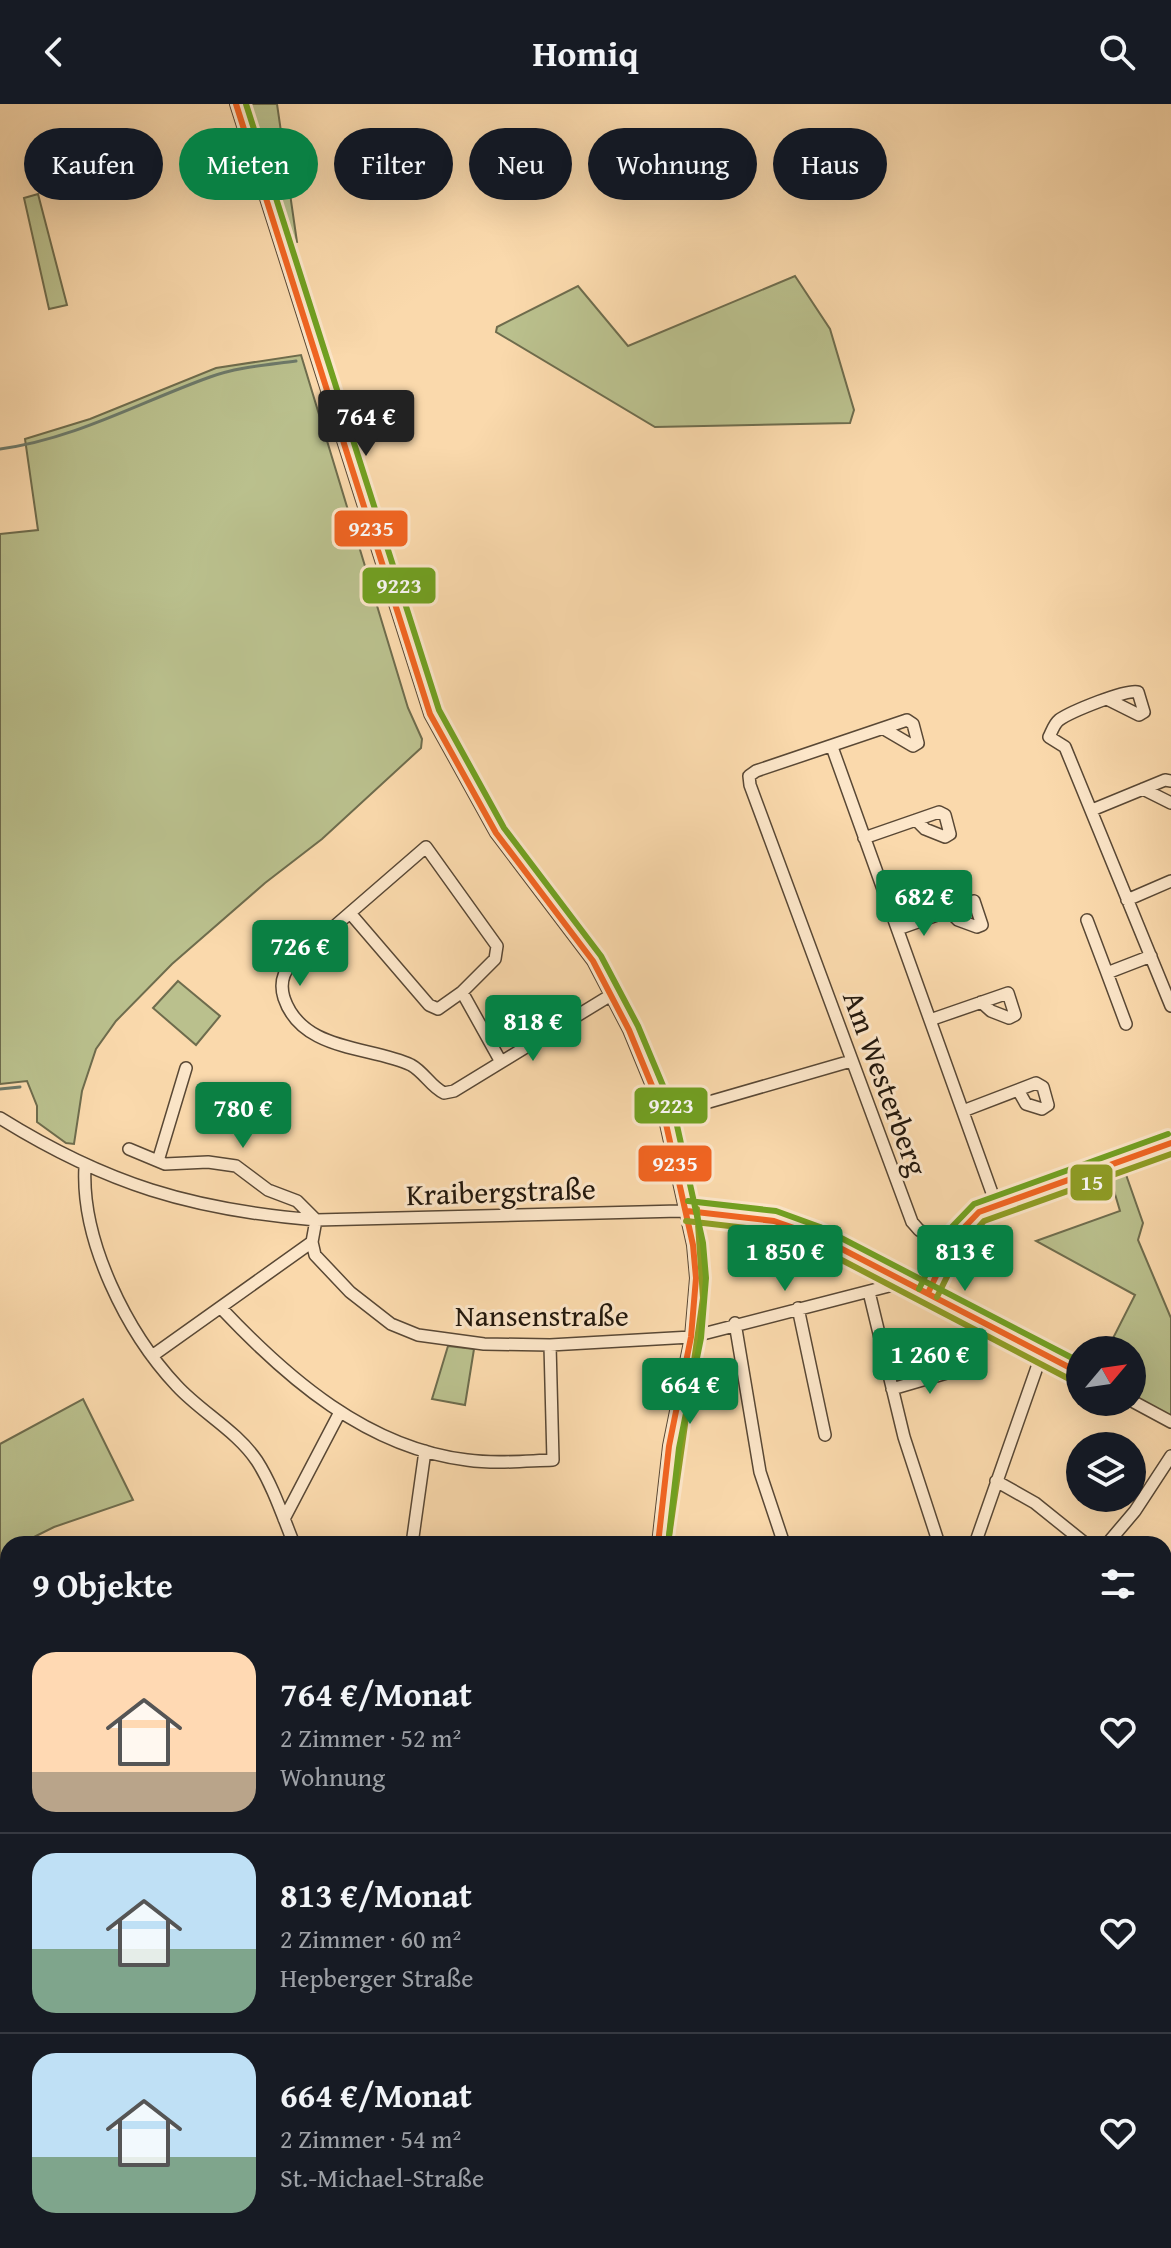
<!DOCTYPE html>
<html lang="de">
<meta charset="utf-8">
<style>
body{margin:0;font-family:"Gentium Book Plus",serif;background:#20242c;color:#f1f3f6;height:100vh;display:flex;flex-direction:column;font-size:30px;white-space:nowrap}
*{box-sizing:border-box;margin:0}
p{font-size:26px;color:#9ea1a6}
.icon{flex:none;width:44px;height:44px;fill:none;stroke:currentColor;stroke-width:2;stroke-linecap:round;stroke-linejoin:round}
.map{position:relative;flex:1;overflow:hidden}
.sheet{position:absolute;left:0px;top:1432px;width:1172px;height:712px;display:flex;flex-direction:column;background:#171b24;border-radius:24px 24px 0 0;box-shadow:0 8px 32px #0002}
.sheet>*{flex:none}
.guide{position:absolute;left:24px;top:24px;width:1124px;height:72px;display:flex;gap:16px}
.needle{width:52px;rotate:61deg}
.fabs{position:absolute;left:1066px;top:1232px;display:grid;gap:16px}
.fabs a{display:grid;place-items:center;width:80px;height:80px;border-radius:50%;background:#171b24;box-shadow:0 8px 32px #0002;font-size:40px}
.price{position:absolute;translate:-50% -68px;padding:0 18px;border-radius:8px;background:#0b8043;color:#fff;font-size:26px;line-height:52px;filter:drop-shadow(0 2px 4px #0008)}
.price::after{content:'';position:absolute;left:50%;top:48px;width:24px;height:18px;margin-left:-12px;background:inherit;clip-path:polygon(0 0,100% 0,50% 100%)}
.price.selected{background:#222;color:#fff}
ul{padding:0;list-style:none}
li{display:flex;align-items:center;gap:24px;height:200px;padding:0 32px}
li+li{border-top:2px solid #363941}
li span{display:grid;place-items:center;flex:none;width:224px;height:160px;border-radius:24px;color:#555}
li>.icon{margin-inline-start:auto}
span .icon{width:96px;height:96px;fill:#fffc;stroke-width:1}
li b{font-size:34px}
h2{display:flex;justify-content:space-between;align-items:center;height:96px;padding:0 32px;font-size:34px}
.chip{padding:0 28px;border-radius:36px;background:#171b24;box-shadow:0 8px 32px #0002;font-size:28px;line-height:72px}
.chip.selected{background:#0b8043;color:#fff}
header{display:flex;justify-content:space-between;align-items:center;height:104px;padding:0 32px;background:#171b24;font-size:36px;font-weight:700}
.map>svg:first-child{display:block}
.green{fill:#bac08d;stroke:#6e6c4d;stroke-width:2}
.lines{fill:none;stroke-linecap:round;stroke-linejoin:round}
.stream{stroke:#6d7969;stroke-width:3}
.minor-casing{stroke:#594835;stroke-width:14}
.minor{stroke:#fce6c9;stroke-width:11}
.bus-1-casing{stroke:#fce6c9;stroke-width:12}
.bus-2-casing{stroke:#fce6c9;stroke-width:12}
.bus-3-casing{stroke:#fce6c9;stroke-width:12}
.bus-1{stroke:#f26522;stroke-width:6}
.bus-2{stroke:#8e9d24;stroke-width:6}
.bus-3{stroke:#71a121;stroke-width:6}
.labels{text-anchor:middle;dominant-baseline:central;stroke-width:6;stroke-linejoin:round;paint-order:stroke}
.street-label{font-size:30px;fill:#23180d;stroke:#fce6c9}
.line-badge{stroke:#fce6c9;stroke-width:3}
.badge-label{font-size:22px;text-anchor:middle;font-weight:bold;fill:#fff}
</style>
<header><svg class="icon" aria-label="back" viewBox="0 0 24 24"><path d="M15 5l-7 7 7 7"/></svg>Homiq<svg class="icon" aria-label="search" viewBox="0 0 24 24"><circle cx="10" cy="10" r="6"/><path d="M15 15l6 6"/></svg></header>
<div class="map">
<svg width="1171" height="2144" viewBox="0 0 1171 2144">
<rect width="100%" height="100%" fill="#fad9ac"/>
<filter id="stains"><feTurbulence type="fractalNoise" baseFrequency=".0025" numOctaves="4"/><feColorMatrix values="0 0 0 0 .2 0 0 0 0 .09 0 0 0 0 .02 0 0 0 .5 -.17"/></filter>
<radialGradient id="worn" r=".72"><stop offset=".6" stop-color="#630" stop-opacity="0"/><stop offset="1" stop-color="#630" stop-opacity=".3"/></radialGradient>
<path class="green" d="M242 0H277L297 138 287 140Z
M38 90 67 201 49 205 24 94Z
M795 172 830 225 854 306 850 319 655 323 496 228 497 223 578 182 628 242Z
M301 251 408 604 422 635 421 644 322 735 265 779 172 860 116 917 96 945 82 987 74 1040 66 1039 37 1018V1002L27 977 0 980V430L38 426 25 335 90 315 216 264Z
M178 877 220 912 196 941 153 904Z
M1124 1065 1143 1119 1138 1136 1171 1214V1313L1132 1293V1246H1107L1135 1191 1036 1137 1120 1107 1109 1070Z
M448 1242 474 1245 465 1301 432 1295Z
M83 1295 133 1396 54 1423 20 1440H8V1446L2 1449 8 1463V1893L0 1874V1340Z
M0 1900 8 1915V2136H104L108 2144H0Z"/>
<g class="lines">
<path class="stream" d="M0 345C75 335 140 298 210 273 237 263 267 261 296 257
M0 985 20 983"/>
<defs>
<path id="minor" d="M236 0 430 610 496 729 593 857 629 926 664 1011 693 1141 696 1174 691 1233 669 1342 658 1440
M1107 595 1139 611 1144 608 1138 588C1128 584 1070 608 1059 616 1054 620 1052 627 1049 633L1065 643 1171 902
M884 625 913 642 918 639 913 620 907 616 756 667 749 672 750 681 912 1118 919 1126 949 1142
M832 643 996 1100
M1143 685 1171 699
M1092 706 1165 676 1171 677
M864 734 939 708 945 711 950 730 945 733 925 725 916 716
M1127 796 1171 777
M350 809 429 901 438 905 462 888 501 958
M1087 816 1107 869
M898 825 971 799 974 797 982 821 977 823 958 816 949 807
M462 888 495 855 497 842 426 743 291 860C282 870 280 881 284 894 302 948 371 942 411 961 424 968 431 983 444 989L454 987 611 891
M930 916 1008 889 1015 911 1009 914 991 907 981 898
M1126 920 1107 869 1151 852
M963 1007 1036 979 1043 983 1048 1001 1042 1005 1026 1000 1018 986
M664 1011 851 957
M0 1014C106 1080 192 1106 316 1116L680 1107 740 1111 774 1117 817 1132 986 1220 1016 1239 1033 1243
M129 1045 165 1060 208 1058 236 1062 268 1086 297 1097 316 1116 312 1138 315 1151 350 1188 391 1220 418 1231 484 1240 550 1241 691 1233 889 1182 898 1174
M158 1057 186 964
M85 1063C81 1137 127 1229 177 1282 201 1308 237 1327 257 1357 273 1382 283 1413 294 1440
M869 1188 904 1333 939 1440
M928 1189C941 1159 952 1127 979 1108L1171 1039
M221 1204C287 1274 367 1344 467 1356 495 1360 524 1357 553 1356L550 1241
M798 1204 825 1331
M735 1219 760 1368 784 1440
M990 1220C1016 1225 1054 1256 1080 1269
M152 1252 312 1138
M892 1285 957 1266
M1132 1297 1171 1318
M996 1377 1035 1399 1086 1440
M284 1415 340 1308
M412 1440 425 1347
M975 1440 1042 1249
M1107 1440 1135 1407 1171 1352
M1164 1527 1171 1535
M1164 1578 1171 1565
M1164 1612 1171 1611
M1164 1721 1171 1738
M1164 1859 1171 1852
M1164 1984 1171 1971
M429 2136 433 2144
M1050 2136V2144
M145 2144 162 2136
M382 2144 397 2136
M557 2144 558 2136
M630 2144 643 2136
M808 2144 819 2136
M1165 2144 1171 2132"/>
</defs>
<use href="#minor" class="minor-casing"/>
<use href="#minor" class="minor"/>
<defs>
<path id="bus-1" d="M236 0 430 610 496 729 593 857 629 926 664 1011 693 1141 696 1174 691 1233 669 1342 658 1440
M687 1107 774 1117 817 1132 1080 1269
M928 1189 954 1134 979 1108 1171 1039"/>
<path id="bus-2" d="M686 1117 772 1127 813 1141 1075 1278
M937 1193 963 1140 984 1117 1171 1050
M668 1440 703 1194 697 1105"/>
<path id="bus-3" d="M246 0 439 606 504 724 601 852 638 922 674 1008 703 1139 706 1174 701 1234 679 1344 668 1440
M688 1097 776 1107 820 1123 1080 1258
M919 1185 946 1129 974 1100 1168 1030"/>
</defs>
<use href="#bus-1" class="bus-1-casing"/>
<use href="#bus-2" class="bus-2-casing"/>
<use href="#bus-3" class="bus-3-casing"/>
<use href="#bus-1" class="bus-1"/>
<use href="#bus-2" class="bus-2"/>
<use href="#bus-3" class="bus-3"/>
</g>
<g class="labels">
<g class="street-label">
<text transform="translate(886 979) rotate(70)">Am Westerberg</text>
<text transform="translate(501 1087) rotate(-2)">Kraibergstraße</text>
<text x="542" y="1211">Nansenstraße</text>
</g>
</g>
<g class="line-badge">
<rect x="333" y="405" width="76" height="39" rx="8" fill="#f26522"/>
<rect x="361" y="462" width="76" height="39" rx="8" fill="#71a121"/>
<rect x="633" y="982" width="76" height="39" rx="8" fill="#71a121"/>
<rect x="637" y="1040" width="76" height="39" rx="8" fill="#f26522"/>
<rect x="1069" y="1059" width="45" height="39" rx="8" fill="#8e9d24"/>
</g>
<g class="badge-label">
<text x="371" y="432">9235</text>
<text x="399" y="489">9223</text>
<text x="671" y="1009">9223</text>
<text x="675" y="1067">9235</text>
<text x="1092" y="1086">15</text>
</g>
<rect width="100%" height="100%" filter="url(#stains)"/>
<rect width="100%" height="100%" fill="url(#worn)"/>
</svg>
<div class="fabs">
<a><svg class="needle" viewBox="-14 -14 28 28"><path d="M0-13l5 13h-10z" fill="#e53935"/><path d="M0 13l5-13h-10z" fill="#9ea1a6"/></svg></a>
<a><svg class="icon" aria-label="layers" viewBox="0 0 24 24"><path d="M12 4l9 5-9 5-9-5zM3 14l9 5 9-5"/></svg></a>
</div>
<b class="price selected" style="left:366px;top:354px">764 €</b>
<b class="price" style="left:924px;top:834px">682 €</b>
<b class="price" style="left:300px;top:884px">726 €</b>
<b class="price" style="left:533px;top:959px">818 €</b>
<b class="price" style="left:243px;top:1046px">780 €</b>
<b class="price" style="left:785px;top:1189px">1 850 €</b>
<b class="price" style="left:965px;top:1189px">813 €</b>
<b class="price" style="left:930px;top:1292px">1 260 €</b>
<b class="price" style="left:690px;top:1322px">664 €</b>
<div class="guide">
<a class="chip">Kaufen</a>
<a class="chip selected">Mieten</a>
<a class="chip">Filter</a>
<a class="chip">Neu</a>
<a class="chip">Wohnung</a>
<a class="chip">Haus</a>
</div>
<section class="sheet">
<h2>9 Objekte<svg class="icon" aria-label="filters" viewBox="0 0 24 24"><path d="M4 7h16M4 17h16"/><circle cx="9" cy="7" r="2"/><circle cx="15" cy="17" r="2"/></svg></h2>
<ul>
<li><span style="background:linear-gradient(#ffd9b3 75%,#b9a48a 0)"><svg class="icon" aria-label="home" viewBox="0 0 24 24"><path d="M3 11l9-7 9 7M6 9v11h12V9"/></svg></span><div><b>764 €/Monat</b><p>2 Zimmer · 52 m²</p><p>Wohnung</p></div><svg class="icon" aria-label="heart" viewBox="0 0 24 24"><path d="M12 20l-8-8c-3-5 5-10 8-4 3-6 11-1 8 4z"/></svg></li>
<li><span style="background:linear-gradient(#bfe0f5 60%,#7fa58c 0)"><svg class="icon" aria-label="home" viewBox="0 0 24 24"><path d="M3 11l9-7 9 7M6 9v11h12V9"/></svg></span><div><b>813 €/Monat</b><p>2 Zimmer · 60 m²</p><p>Hepberger Straße</p></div><svg class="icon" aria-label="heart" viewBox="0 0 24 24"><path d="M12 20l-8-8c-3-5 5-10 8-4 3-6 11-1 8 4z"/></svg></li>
<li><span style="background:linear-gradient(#bfe0f5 65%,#7fa58c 0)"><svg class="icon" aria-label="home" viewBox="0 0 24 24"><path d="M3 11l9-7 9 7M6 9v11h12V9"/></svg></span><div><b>664 €/Monat</b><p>2 Zimmer · 54 m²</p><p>St.-Michael-Straße</p></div><svg class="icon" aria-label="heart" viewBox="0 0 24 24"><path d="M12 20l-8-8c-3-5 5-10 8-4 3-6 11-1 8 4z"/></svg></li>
</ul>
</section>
</div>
